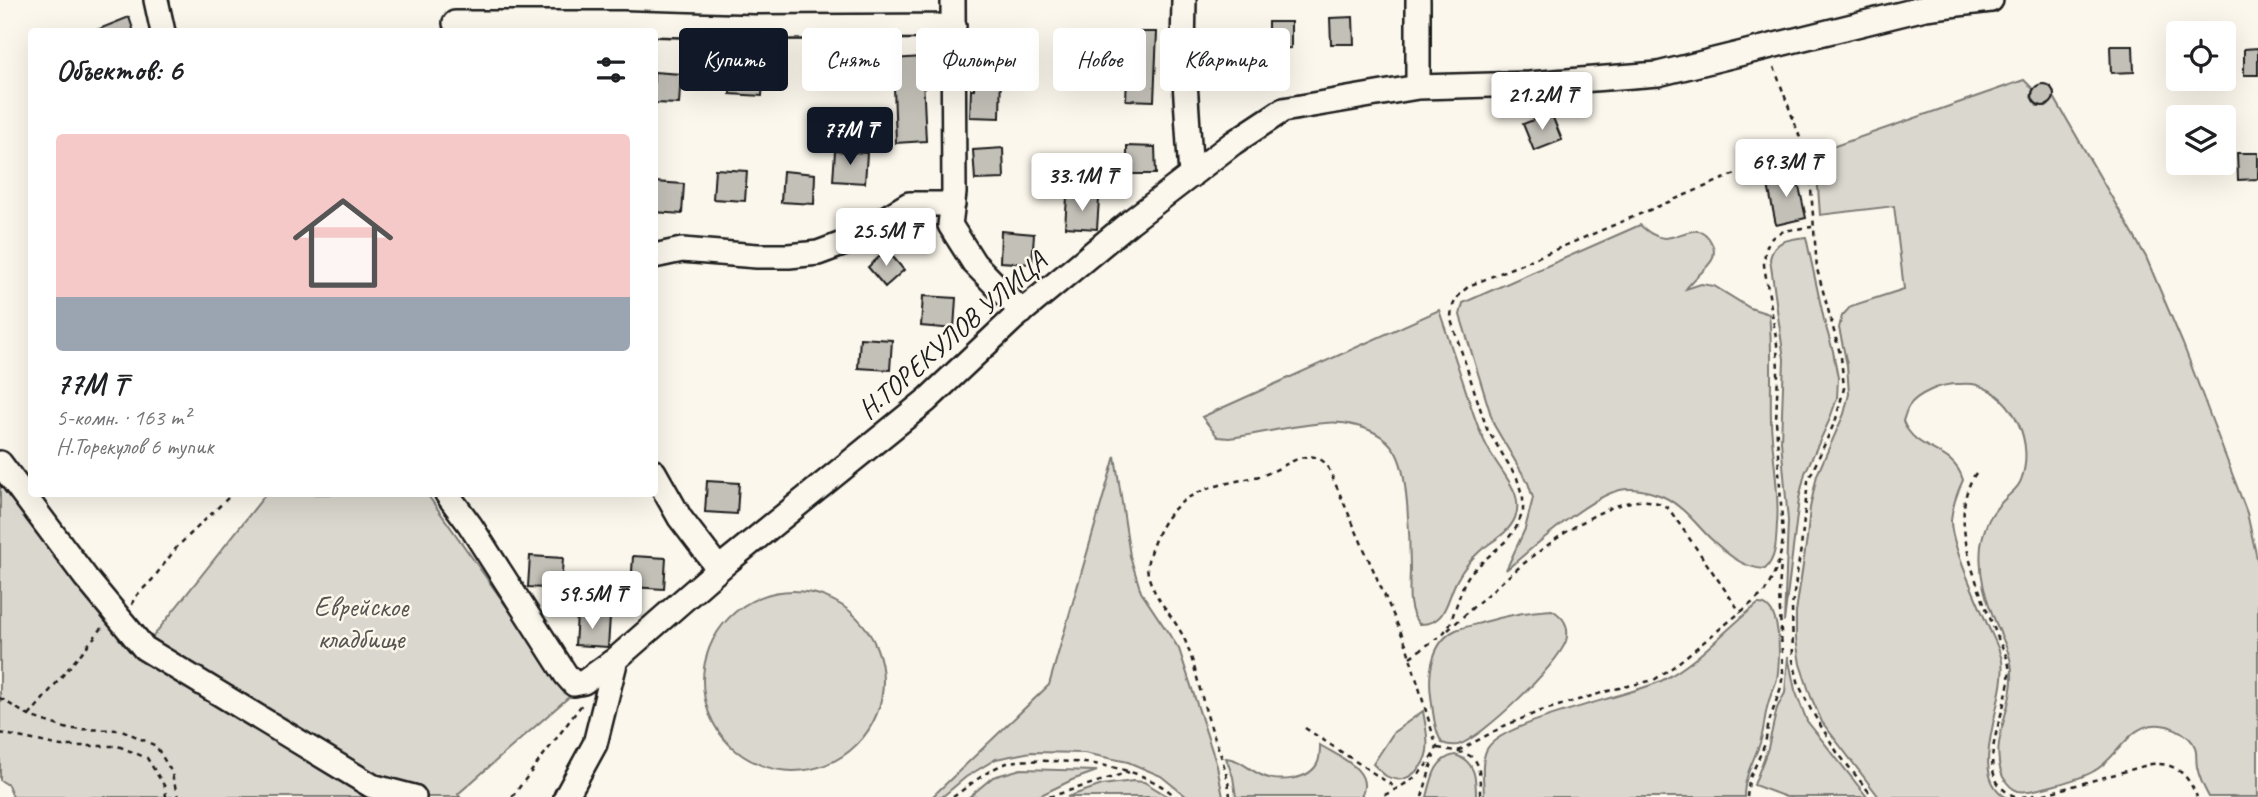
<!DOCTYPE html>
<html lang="ru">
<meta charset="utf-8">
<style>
body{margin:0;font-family:Caveat,sans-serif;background:#f2f2f2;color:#202124;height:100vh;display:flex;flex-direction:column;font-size:26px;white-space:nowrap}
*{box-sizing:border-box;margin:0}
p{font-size:23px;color:#757577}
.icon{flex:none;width:38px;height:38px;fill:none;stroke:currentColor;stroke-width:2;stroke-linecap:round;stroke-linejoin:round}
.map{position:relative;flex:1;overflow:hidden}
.side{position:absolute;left:28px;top:28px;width:630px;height:469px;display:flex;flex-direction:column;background:#fff;border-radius:7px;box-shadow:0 7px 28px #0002}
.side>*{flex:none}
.top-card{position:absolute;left:679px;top:28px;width:665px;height:63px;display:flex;gap:14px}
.fabs{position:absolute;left:2166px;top:21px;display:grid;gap:14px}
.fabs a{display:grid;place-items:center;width:70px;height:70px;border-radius:7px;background:#fff;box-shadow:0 7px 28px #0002;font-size:35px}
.price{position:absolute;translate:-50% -60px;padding:0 16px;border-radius:7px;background:#fff;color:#222;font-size:23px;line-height:46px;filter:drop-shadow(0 2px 4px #0008)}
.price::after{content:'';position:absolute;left:50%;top:42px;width:21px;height:16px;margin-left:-10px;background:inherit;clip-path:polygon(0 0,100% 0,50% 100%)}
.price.active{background:#111827;color:#fff}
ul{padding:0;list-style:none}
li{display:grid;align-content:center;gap:14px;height:371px;padding:0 28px}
li span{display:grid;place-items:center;height:217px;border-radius:7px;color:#555}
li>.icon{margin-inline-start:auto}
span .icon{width:126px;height:126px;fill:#fffc;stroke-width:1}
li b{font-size:30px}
h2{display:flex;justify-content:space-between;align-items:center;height:84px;padding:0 28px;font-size:30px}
.tag{padding:0 24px;border-radius:7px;background:#fff;box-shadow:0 7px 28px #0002;font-size:24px;line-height:63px}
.tag.active{background:#111827;color:#fff}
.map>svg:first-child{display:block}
.green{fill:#dad7ce;stroke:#7b7a75;stroke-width:2}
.building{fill:#c3c0b8;stroke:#1c1c1c;stroke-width:2}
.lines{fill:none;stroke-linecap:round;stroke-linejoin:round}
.minor-casing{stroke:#1c1c1c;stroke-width:28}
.path{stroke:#1c1c1c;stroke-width:2.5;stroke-dasharray:5 5;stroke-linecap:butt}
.minor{stroke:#fbf7ec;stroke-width:23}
.labels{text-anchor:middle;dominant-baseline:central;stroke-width:5;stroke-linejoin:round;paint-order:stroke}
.street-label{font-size:28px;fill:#1c1c1c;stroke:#fbf7ec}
.park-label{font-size:28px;fill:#555451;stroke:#fbf7ec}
</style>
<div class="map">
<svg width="2258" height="797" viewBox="0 0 2258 797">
<rect width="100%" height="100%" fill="#fbf7ec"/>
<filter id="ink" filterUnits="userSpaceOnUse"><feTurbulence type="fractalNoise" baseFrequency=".0143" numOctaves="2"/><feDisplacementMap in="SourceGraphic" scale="14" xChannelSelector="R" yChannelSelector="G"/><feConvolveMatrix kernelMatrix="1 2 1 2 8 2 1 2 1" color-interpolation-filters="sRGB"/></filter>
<g filter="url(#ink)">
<path class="green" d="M2024 80 2033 89 2031 97 2037 106H2048L2054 97 2146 257 2183 344 2247 513 2258 563V797H2209C2204 788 2199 777 2197 767 2195 755 2199 748 2189 738 2181 731 2172 726 2161 725 2129 721 2119 758 2094 771 2083 778 2030 794 2018 791 2011 789 2006 782 2003 777 1988 743 2014 707 2012 673 2012 657 2004 642 1998 628 1986 600 1978 576 1981 546 1984 524 1992 511 2008 496 2013 491 2019 487 2021 480 2035 445 2015 396 1977 385 1971 383 1962 384 1956 384 1941 384 1917 394 1909 406 1906 410 1905 416 1903 421 1916 454 1953 446 1963 480 1957 493 1952 506 1951 521 1951 545 1978 602 1988 626 1993 637 2000 649 2002 661 2008 699 1965 773 2006 797H1879L1822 722 1811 697 1800 664 1796 639V612L1807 538 1810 508 1817 475 1844 414 1849 394 1847 365 1839 328 1842 316 1851 306 1904 289 1894 206 1820 215 1816 160 1829 157 1831 153 1829 148Z
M1640 225C1647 231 1654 237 1664 238 1682 238 1700 218 1712 244 1715 249 1714 255 1712 260 1707 269 1692 280 1686 289L1701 284 1714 286 1750 308 1769 314C1773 350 1770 386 1771 422 1772 454 1780 494 1777 524 1776 539 1777 558 1765 569 1742 568 1726 553 1710 538 1695 523 1682 505 1662 496 1650 491 1632 487 1620 490 1587 498 1534 547 1506 570L1525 529 1533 498 1528 483 1494 425 1460 315 1463 303Z
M1806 237 1824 320 1833 351 1838 378 1837 398 1829 421 1805 473 1799 499 1784 622 1788 521 1781 441 1784 359 1770 259C1774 240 1789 239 1806 237Z
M1439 310C1448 337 1457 364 1466 391 1474 416 1481 439 1495 460 1506 478 1524 496 1515 518 1508 534 1493 540 1480 551 1471 559 1463 569 1457 580 1446 600 1447 625 1419 624 1406 610 1410 586 1410 568 1410 546 1409 525 1407 503 1403 464 1400 437 1357 426 1346 423 1335 422 1325 423 1293 425 1261 434 1229 438L1218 437 1202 417Z
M1115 456 1130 556 1141 592 1179 649 1217 766 1223 797H1187L1161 776 1128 762 1084 753 1031 752 996 759 966 777 942 797H932L1049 685Z
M0 459 147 644 266 494H427L570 696 458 794 460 797H13L8 785 0 780Z
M703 681a90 90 0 1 1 180 0a90 90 0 1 1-180 0Z
M1758 604C1783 602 1780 662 1777 679 1775 687 1770 695 1768 704 1764 717 1764 733 1759 746 1752 763 1744 778 1744 797H1484C1484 783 1480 762 1487 749 1501 721 1628 697 1661 681 1698 663 1725 629 1758 604Z
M1552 610C1564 617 1570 627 1566 641 1558 665 1482 738 1458 745 1452 746 1447 745 1442 743 1434 729 1433 711 1431 696 1428 672 1432 641 1456 630 1466 626 1478 624 1488 621 1509 615 1530 611 1552 610Z
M1788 656 1795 690 1807 721 1867 797H1786L1754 785 1768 748 1777 708 1785 693Z
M1423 711C1425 724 1429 738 1427 751 1424 769 1405 787 1386 776 1382 773 1377 768 1373 764L1394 732Z
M1320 745C1339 757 1375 770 1361 797H1236L1233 777 1226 758C1240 759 1249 770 1261 775 1277 783 1310 781 1318 762 1320 757 1320 750 1320 745Z
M1455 755C1476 761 1476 779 1476 797H1427C1432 779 1434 759 1455 755Z
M1021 769 1097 771 1072 780 1037 797H969L993 777Z
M1133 781 1144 782 1169 797H1067L1102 785Z"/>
<path class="building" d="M129 17 134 32H95L94 31Z
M1353 17 1354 44H1331L1330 18Z
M1268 22H1291V48L1268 49Z
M1129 32H1157L1154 101 1126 100Z
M975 40 1005 41 1004 69H1001L1000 118 970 117 971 89H974Z
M2110 46H2133L2134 72 2111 73Z
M2258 48V75H2244V49Z
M922 57 926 141 896 143 893 59Z
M732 63 764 65 762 96 730 94Z
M654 72 681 74 679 104 654 103Z
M2032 95a11 11 0 1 1 22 0a11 11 0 1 1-22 0Z
M1551 113 1562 140 1534 151 1523 124Z
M1127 146 1155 147 1156 174H1127Z
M1003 148 1004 179 975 180 973 150Z
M835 151 867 153 865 183 833 181Z
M2237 153H2258V179L2238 180Z
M715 169 747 171 745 201 713 199Z
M783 171 815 174 814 204 781 202Z
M1796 173 1806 218 1776 225 1767 180Z
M654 182 684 184 682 214 654 212Z
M1067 197 1099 199 1097 229 1065 227Z
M1001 231 1034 234 1032 264 1000 262Z
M887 250 904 270 885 287 868 267Z
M923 296 956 298 954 329 921 326Z
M860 338 892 340 890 370 858 368Z
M707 481 739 483 737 514 705 512Z
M530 556 563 558 561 589 528 587Z
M633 556 666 558 664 589 631 587Z
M577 615 610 617 608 647 575 645Z"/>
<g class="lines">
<defs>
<path id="minor" d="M156 0 163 32
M953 0 954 193 950 225 974 263 1022 312
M1184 0 1183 50 1191 176
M1418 0V87
M455 23H623L754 27 954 26
M654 256 682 250 757 256H789L818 253 845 243 909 204H953
M0 463 86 578 144 648 372 786 414 797
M654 472 680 518 719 569
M447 494 470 525 566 675 574 684 584 682 616 659 727 562 927 400 1013 319 1130 222 1233 143 1283 110 1418 87 1529 84 1658 74 1925 8 1991 0
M566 797 595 744 616 659"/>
</defs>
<use href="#minor" class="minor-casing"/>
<path class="path" d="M1774 67 1809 162 1817 269 1841 357 1844 388 1836 419 1808 481 1801 548 1792 606 1793 660 1799 685 1811 710 1837 752 1873 797
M1976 473C1944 518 1982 596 1999 641 2002 648 2006 654 2008 661 2019 698 1961 777 2017 797
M132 605 134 598 152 580 177 547 232 494
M1448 630C1487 596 1616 467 1669 509L1741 613
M1410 657 1443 634 1450 624 1464 583 1471 572 1507 540 1516 528 1523 512V498L1517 478 1487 429 1451 320C1451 303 1457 296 1469 286L1804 145
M0 698 29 716 68 729 122 730 156 746 171 771 178 797
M29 716 102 628
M1305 728 1396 788
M0 733 61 746H118L147 758 165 787 166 797
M1438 748C1479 755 1480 755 1480 797
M1458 751 1504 726 1538 712 1615 689 1654 680 1673 667 1764 593C1775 575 1781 559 1783 537L1776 420 1778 373 1777 344 1764 265C1765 229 1782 231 1812 227
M512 797 583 703
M953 797C970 785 987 770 1007 763 1021 759 1036 761 1050 761 1094 762 1142 767 1176 797
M1049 797 1129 772
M1230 797C1228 768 1215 742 1207 715 1199 689 1195 663 1184 638 1174 617 1156 601 1149 578 1145 565 1149 555 1154 542 1175 489 1211 487 1260 476 1284 470 1307 443 1327 465L1406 644 1437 748C1421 778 1409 782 1381 797
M1422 797 1434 756
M1747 797 1749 780 1765 744 1769 722 1781 687 1783 673 1779 592 1781 562
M2022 797 2036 795
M2034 797 2151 764C2176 762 2188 775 2197 797"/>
<use href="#minor" class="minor"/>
</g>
</g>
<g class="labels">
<g class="street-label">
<text transform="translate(952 335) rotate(-41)">Н.ТОРЕКУЛОВ УЛИЦА</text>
</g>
<g class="park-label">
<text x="361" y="606">Еврейское<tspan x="361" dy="32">кладбище</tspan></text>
</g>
</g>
</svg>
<div class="fabs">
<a><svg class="icon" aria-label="locate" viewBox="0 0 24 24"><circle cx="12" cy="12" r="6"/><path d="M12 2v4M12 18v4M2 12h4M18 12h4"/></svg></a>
<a><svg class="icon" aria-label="layers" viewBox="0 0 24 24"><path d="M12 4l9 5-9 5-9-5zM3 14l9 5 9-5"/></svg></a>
</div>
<b class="price" style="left:1542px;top:132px">21.2M ₸</b>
<b class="price active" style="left:850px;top:167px">77M ₸</b>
<b class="price" style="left:1786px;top:199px">69.3M ₸</b>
<b class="price" style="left:1082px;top:213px">33.1M ₸</b>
<b class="price" style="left:886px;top:268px">25.5M ₸</b>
<b class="price" style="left:592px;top:631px">59.5M ₸</b>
<div class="top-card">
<a class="tag active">Купить</a>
<a class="tag">Снять</a>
<a class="tag">Фильтры</a>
<a class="tag">Новое</a>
<a class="tag">Квартира</a>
</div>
<section class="side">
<h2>Объектов: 6<svg class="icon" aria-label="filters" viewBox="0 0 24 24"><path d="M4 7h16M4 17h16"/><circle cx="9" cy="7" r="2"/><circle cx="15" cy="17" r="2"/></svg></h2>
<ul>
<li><span style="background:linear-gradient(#f6c9c9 75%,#9aa5b1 0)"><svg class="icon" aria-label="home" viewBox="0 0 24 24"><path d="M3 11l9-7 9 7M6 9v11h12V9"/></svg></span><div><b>77M ₸</b><p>5-комн. · 163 m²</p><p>Н.Торекулов 6 тупик</p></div></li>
</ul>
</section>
</div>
